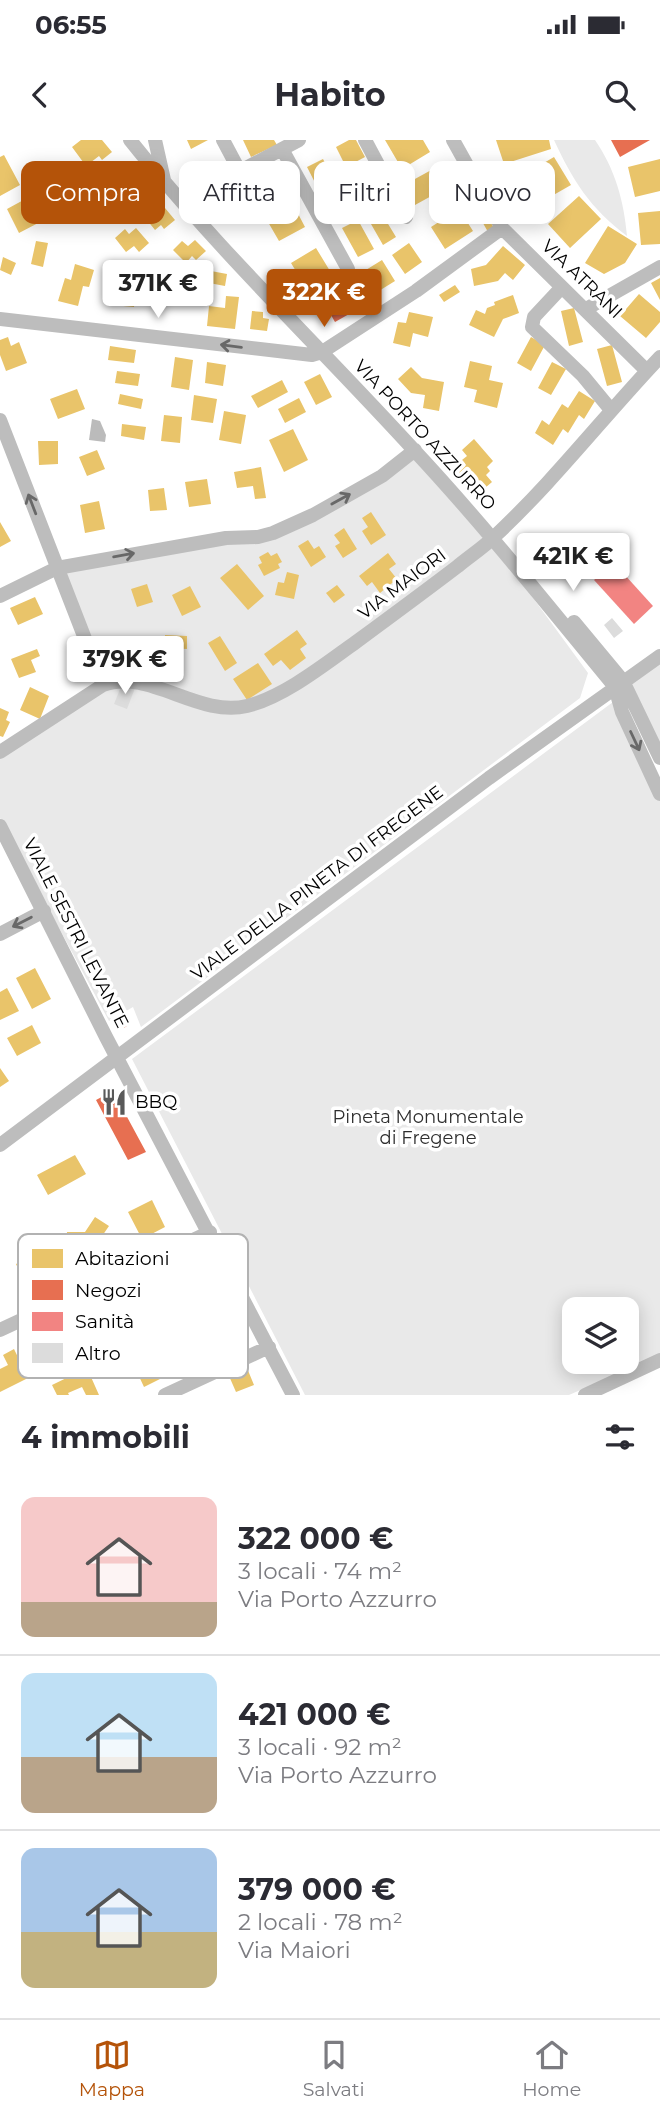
<!DOCTYPE html>
<html lang="it">
<meta charset="utf-8">
<style>
body{margin:0;font-family:Montserrat,sans-serif;background:#f7f7f7;color:#2b2b33;height:100vh;display:flex;flex-direction:column;font-size:26px;white-space:nowrap}
*{box-sizing:border-box;margin:0}
p{font-size:23px;color:#7c7c81}
.icon{flex:none;width:38px;height:38px;fill:none;stroke:currentColor;stroke-width:2;stroke-linecap:round;stroke-linejoin:round}
.map{position:relative;height:1255px;overflow:hidden}
.sheet{display:flex;flex-direction:column;background:#fff;flex:1}
.sheet>*{flex:none}
.hud{position:absolute;left:21px;top:21px;width:620px;height:63px;display:flex;gap:14px}
.buttons{position:absolute;left:562px;top:1157px;display:grid;gap:14px}
.buttons a{display:grid;place-items:center;width:77px;height:77px;border-radius:14px;background:#fff;box-shadow:0 4px 18px #0003;font-size:35px}
.price{position:absolute;translate:-50% -60px;padding:0 16px;border-radius:7px;background:#fff;color:#222;font-size:23px;line-height:46px;filter:drop-shadow(0 2px 4px #0008)}
.price::after{content:'';position:absolute;left:50%;top:42px;width:21px;height:16px;margin-left:-10px;background:inherit;clip-path:polygon(0 0,100% 0,50% 100%)}
.price.on{background:#b45309;color:#fff}
ul{padding:0;list-style:none}
li{display:flex;align-items:center;gap:21px;height:175px;padding:0 21px}
li+li{border-top:2px solid #e1e1e2}
li span{display:grid;place-items:center;flex:none;width:196px;height:140px;border-radius:14px;color:#555}
li>.icon{margin-inline-start:auto}
span .icon{width:84px;height:84px;fill:#fffc;stroke-width:1}
li b{font-size:30px}
h2{display:flex;justify-content:space-between;align-items:center;height:84px;padding:0 21px;font-size:30px}
.tag{padding:0 24px;border-radius:14px;background:#fff;box-shadow:0 4px 18px #0003;font-size:24px;line-height:63px}
.tag.on{background:#b45309;color:#fff}
.status{display:flex;justify-content:space-between;align-items:center;height:49px;padding:0 35px;background:#fff;direction:ltr}
.status svg{height:19px;fill:currentColor}
header{display:flex;justify-content:space-between;align-items:center;height:91px;padding:0 21px;background:#fff;font-size:32px;font-weight:700}
.tab-bar{display:flex;justify-content:space-around;align-items:center;height:98px;border-top:2px solid #e1e1e2;background:#fff;font-size:19px;color:#7c7c81}
.tab-bar a{display:grid;justify-items:center;gap:4px}
.tab-bar .on{color:#b45309}
.map>svg:first-child{display:block}
.green{fill:#e9e9e9;fill-rule:evenodd}
.water{fill:#bbb}
.homes{fill:#e9c46a}
.shops{fill:#e76f51}
.health{fill:#f28482}
.building{fill:#dcdcdc}
.lines{fill:none;stroke-linecap:round;stroke-linejoin:round}
.minor{stroke:#bdbdbd;stroke-width:14}
.oneway{stroke:#686868}
.labels{text-anchor:middle;dominant-baseline:central;stroke-width:7;stroke-linejoin:round;paint-order:stroke}
.street-label{font-size:18px;fill:#000;stroke:#fff}
.poi-label{font-size:18px;fill:#000;stroke:#fff;text-anchor:start}
.park-label{font-size:18px;fill:#2e2e2e;stroke:#fff}
.key{fill:#fff;stroke:#b2b2b2;stroke-width:2}
.key-label{font-size:19px;fill:#000}
</style>
<div class="status"><b>06:55</b><svg viewBox="0 0 49 12"><path d="M0 12V9h3v3zM5 12V6h3v6zM10 12V3h3v9zM15 12V0h3v12zM26 1h20v11H26zM47 4h2v5h-2z"/></svg></div>
<header><svg class="icon" aria-label="back" viewBox="0 0 24 24"><path d="M15 5l-7 7 7 7"/></svg>Habito<svg class="icon" aria-label="search" viewBox="0 0 24 24"><circle cx="10" cy="10" r="6"/><path d="M15 15l6 6"/></svg></header>
<div class="map">
<svg width="660" height="1255" viewBox="0 0 660 1255">
<rect width="100%" height="100%" fill="#fff"/>
<path class="green" d="M554 0H595C615 29 624 61 627 96 590 68 573 41 554 0Z
M415 310 493 398 282 550 246 566 169 553 103 545 57 428 263 396Z
M492 402 588 533 580 558 141 887 133 867 109 881 0 678V615L113 543 253 568Z
M660 517V613L624 541Z
M613 562 660 654V1215L569 1255H305L132 919ZM574 1169H626V1222H574Z"/>
<path class="water" d="M92 279 100 281 106 295 105 302 89 300Z"/>
<path class="homes" d="M81 0H102L112 12 102 20 99 16 86 26 72 7Z
M187 0H208L191 9Z
M243 0H274L277 5 251 17Z
M349 0H356L365 17 346 27 336 7Z
M385 0H423L430 12 402 29Z
M496 0H549L551 9 504 24Z
M4 15 20 45 0 56V17Z
M554 17 571 45 529 69 513 41Z
M323 19 346 64 330 72 307 27Z
M660 19V51L635 57 628 27Z
M60 23 74 41 50 57 35 38Z
M444 23 455 43 415 65 404 45Z
M371 25 381 45 372 50 377 60 362 68 346 37Z
M279 30 290 50 261 66 250 46Z
M579 56 601 79 570 108 548 84Z
M29 57 42 81 19 93 7 69Z
M154 67 159 73 165 68 175 80 164 89 161 85 155 90 143 75Z
M295 68 305 87 279 101 268 82Z
M379 69 396 97 383 105 367 77Z
M459 69 473 91 445 109 431 87Z
M660 71V104L641 105 638 73Z
M485 73 494 88 488 92 479 76Z
M358 80 374 109 358 117 342 88Z
M608 86 637 104 625 123 604 134 585 123Z
M136 88 149 103 139 112 134 106 126 112 115 98 125 89 129 94Z
M195 100 206 111 196 120 192 116 186 123 173 110 182 101 188 106Z
M36 101 48 103 43 127 31 124Z
M409 103 422 122 405 134 392 115Z
M503 106 525 125 513 140 505 133 498 141 474 146 471 129 486 125Z
M316 108 330 131 305 146 291 123Z
M3 117 16 123 11 135 0 130Z
M382 120 395 141 374 154 361 133Z
M75 124 94 130 89 147 83 146 78 166 58 161 65 138 71 140Z
M211 131 227 134 225 146 209 143Z
M115 135 138 137 134 167 112 165Z
M172 137 188 139 186 157 171 154 170 163 156 161 158 142 171 144Z
M660 138V160L651 143Z
M455 145 460 152 444 162 439 155Z
M639 154 660 172V182L646 198 620 176Z
M513 155 519 173 503 179 494 197 469 185 476 170 485 174 487 168 495 165 494 162Z
M226 156 239 157 235 189 207 186 209 166 225 168Z
M574 168 583 202 569 206 561 171Z
M252 171 263 172V178L269 179 267 191 250 189Z
M409 172 433 177 428 197 413 193 410 207 393 203 398 182 406 183Z
M8 197 11 206 19 202 27 223 6 231 0 215V200Z
M531 197 545 205 531 231 517 223Z
M612 205 622 242 607 246 597 209Z
M110 206 136 210 134 223 108 220Z
M175 217 193 220 189 250 171 247Z
M470 221 492 226 489 240 503 243 497 268 474 262 477 250 464 247Z
M207 222 226 225 223 246 205 243Z
M552 222 566 229 551 255 538 248Z
M411 227 422 238 444 242 439 271 423 268 425 255 411 253 398 239Z
M117 231 140 234 138 246 115 243Z
M320 234 332 257 316 265 304 242Z
M282 240 288 252 258 268 251 256Z
M77 249 85 269 58 279 50 259Z
M579 251 595 261 584 279 579 275 568 293 563 289 553 305 535 293 542 280 549 285 562 264 568 268Z
M120 254 143 259 141 269 118 264Z
M194 255 217 259 213 283 191 280Z
M299 258 306 272 285 283 278 269Z
M224 271 246 275 241 304 219 300Z
M164 275 182 277 180 303 161 301Z
M122 284 146 287 144 300 121 296Z
M293 289 308 320 284 332 269 300Z
M474 299 493 321 487 327 490 331 486 335 492 342 478 354 459 332 466 325 462 320 467 316 462 310Z
M38 301H58V324L39 325Z
M97 310 105 329 87 336 79 317Z
M261 327 266 358 255 359 253 346 237 348 234 332Z
M207 339 211 364 189 367 185 342Z
M164 348 167 370 150 371 148 350Z
M99 361 105 389 85 393 80 365Z
M371 372 386 395 371 405 362 391 368 387 362 378Z
M0 382 11 401 0 407Z
M344 388 357 409 343 418 335 406 340 403 334 395Z
M308 400 314 409 319 406 326 417 311 427 298 406Z
M268 412 271 416 277 413 282 422 278 424 280 428 264 436 258 425 262 423 259 417Z
M388 413 396 424 389 429 397 439 380 453 372 442 367 446 359 436Z
M237 424 264 456 248 470 220 438Z
M287 432 299 435 294 459 275 455 278 442 284 443Z
M147 444 153 462 137 467 131 449Z
M337 445 345 455 334 463 326 453Z
M190 446 201 467 182 476 172 455Z
M35 457 43 474 18 485 10 468Z
M297 490 307 504 300 509 306 518 290 530 281 520 273 526 264 514Z
M165 495 187 496V509L165 508Z
M220 496 237 523 225 531 208 503Z
M37 509 40 516 31 520 36 532 19 538 11 519Z
M258 523 272 544 247 560 233 539Z
M30 547 49 556 40 579 20 570Z
M0 568 9 572 6 580 10 582 3 597 0 596Z
M35 828 51 859 32 869 16 838Z
M7 848 19 871 0 880V852Z
M32 885 41 903 17 916 7 898Z
M0 928 9 941 0 947Z
M75 1015 86 1034 48 1055 37 1035Z
M152 1060 165 1087 142 1099 128 1072Z
M95 1077 109 1086 98 1102 105 1116 90 1124 82 1107 66 1106 67 1092H85Z
M33 1116 44 1139 27 1147 16 1124Z
M166 1191 179 1216 182 1214 188 1225 144 1247 137 1232 163 1219 159 1211 155 1213 150 1203 155 1201 153 1197Z
M14 1209 28 1238 0 1252V1229L8 1225 3 1215Z
M87 1228 99 1255H86L82 1247 68 1253 69 1255H57L52 1245Z
M247 1228 254 1245 236 1252 229 1236Z"/>
<path class="shops" d="M611 0H650L620 17Z
M338 152 344 161 350 157 358 169 335 182 323 161Z
M126 877 131 883 124 888 119 882Z
M113 951 146 1012 128 1020 96 960Z"/>
<path class="health" d="M614 423 653 466 634 484 594 440Z"/>
<path class="building" d="M612 478 623 491 614 498 604 485Z
M122 544 135 548 127 569 114 564Z"/>
<g class="lines">
<path class="minor" d="M130 0C217 109 319 206 413 309 484 385 549 467 615 547L622 572 660 654
M155 0 164 40
M223 0 240 32
M365 0 406 77
M453 0 502 88 647 231
M282 9 348 129
M182 62 299 0
M562 147 534 177 532 187 583 236 611 270
M586 169 660 127
M0 179 312 215 322 212 416 151 502 88
M0 280 103 545
M0 456 57 428 226 398 258 397 273 393 313 375 382 336 415 310
M574 482 623 541 660 618
M0 612 103 545C149 528 198 578 247 566 284 557 325 524 356 502 390 477 424 452 458 426 470 416 484 407 495 396 554 341 604 276 660 217
M0 686 106 897 293 1255
M0 794 44 771
M0 1005 489 638 660 516
M0 1190 210 1092
M165 1255 269 1207
M585 1255 660 1220"/>
</g>
<defs><path id="oneway-shaft" d="M-6 0H5M1.5-3L5.5 0L1.5 3" fill="none" stroke-width="1.6" stroke-linecap="round" stroke-linejoin="round" transform="scale(1.75)"/></defs>
<g class="oneway">
<use href="#oneway-shaft" transform="translate(231 206) rotate(-173)"/>
<use href="#oneway-shaft" transform="translate(341 359) rotate(-29)"/>
<use href="#oneway-shaft" transform="translate(32 364) rotate(-111)"/>
<use href="#oneway-shaft" transform="translate(124 415) rotate(-10)"/>
<use href="#oneway-shaft" transform="translate(635 601) rotate(65)"/>
<use href="#oneway-shaft" transform="translate(22 782) rotate(153)"/>
</g>
<defs>
<symbol id="restaurant-bare" viewBox="-9 -9 18 18"><path d="M-5-6h1v4h1v-4h1v4h1v-4h1v5L-1.5 .5V6h-2V.5L-5-1ZM5-6V6H3V1.5H1.5Q1.5-4 5-6Z" fill="#595959" stroke="#fff" stroke-width="2.5" paint-order="stroke"/></symbol>
</defs>
<g fill-rule="evenodd">
<use href="#restaurant-bare" x="95" y="943" width="38" height="38"/>
</g>
<g class="labels">
<g class="street-label">
<text transform="translate(582 139) rotate(44)">VIA ATRANI</text>
<text transform="translate(425 295) rotate(47)">VIA PORTO AZZURRO</text>
<text transform="translate(402 444) rotate(-37)">VIA MAIORI</text>
<text transform="translate(317 743) rotate(-37)">VIALE DELLA PINETA DI FREGENE</text>
<text transform="translate(76 793) rotate(63)">VIALE SESTRI LEVANTE</text>
</g>
<g class="poi-label">
<text x="135" y="962">BBQ</text>
</g>
<g class="park-label">
<text x="428" y="977">Pineta Monumentale<tspan x="428" dy="21">di Fregene</tspan></text>
</g>
</g>
<rect x="18" y="1094" width="230" height="144" rx="10" class="key"/>
<rect x="32" y="1109" width="31" height="19" fill="#e9c46a"/>
<rect x="32" y="1140" width="31" height="20" fill="#e76f51"/>
<rect x="32" y="1172" width="31" height="19" fill="#f28482"/>
<rect x="32" y="1203" width="31" height="20" fill="#dcdcdc"/>
<g class="key-label">
<text x="75" y="1125">Abitazioni</text>
<text x="75" y="1157">Negozi</text>
<text x="75" y="1188">Sanità</text>
<text x="75" y="1220">Altro</text>
</g>
</svg>
<div class="buttons">
<a><svg class="icon" aria-label="layers" viewBox="0 0 24 24"><path d="M12 4l9 5-9 5-9-5zM3 14l9 5 9-5"/></svg></a>
</div>
<b class="price" style="left:158px;top:180px">371K €</b>
<b class="price on" style="left:324px;top:189px">322K €</b>
<b class="price" style="left:573px;top:453px">421K €</b>
<b class="price" style="left:125px;top:556px">379K €</b>
<div class="hud">
<a class="tag on">Compra</a>
<a class="tag">Affitta</a>
<a class="tag">Filtri</a>
<a class="tag">Nuovo</a>
</div>
</div>
<section class="sheet">
<h2>4 immobili<svg class="icon" aria-label="filters" viewBox="0 0 24 24"><path d="M4 7h16M4 17h16"/><circle cx="9" cy="7" r="2"/><circle cx="15" cy="17" r="2"/></svg></h2>
<ul>
<li><span style="background:linear-gradient(#f6c9c9 75%,#b9a48a 0)"><svg class="icon" aria-label="home" viewBox="0 0 24 24"><path d="M3 11l9-7 9 7M6 9v11h12V9"/></svg></span><div><b>322 000 €</b><p>3 locali · 74 m²</p><p>Via Porto Azzurro</p></div></li>
<li><span style="background:linear-gradient(#bfe0f5 60%,#b9a48a 0)"><svg class="icon" aria-label="home" viewBox="0 0 24 24"><path d="M3 11l9-7 9 7M6 9v11h12V9"/></svg></span><div><b>421 000 €</b><p>3 locali · 92 m²</p><p>Via Porto Azzurro</p></div></li>
<li><span style="background:linear-gradient(#a9c7e8 60%,#c2b280 0)"><svg class="icon" aria-label="home" viewBox="0 0 24 24"><path d="M3 11l9-7 9 7M6 9v11h12V9"/></svg></span><div><b>379 000 €</b><p>2 locali · 78 m²</p><p>Via Maiori</p></div></li>
</ul>
</section>
<nav class="tab-bar">
<a class="on"><svg class="icon" aria-label="map" viewBox="0 0 24 24"><path d="M3 6l6-2 6 2 6-2v14l-6 2-6-2-6 2zM9 4v14M15 6v14"/></svg>Mappa</a>
<a><svg class="icon" aria-label="saved" viewBox="0 0 24 24"><path d="M7 4h10v16l-5-4-5 4z"/></svg>Salvati</a>
<a><svg class="icon" aria-label="home" viewBox="0 0 24 24"><path d="M3 11l9-7 9 7M6 9v11h12V9"/></svg>Home</a>
</nav>
